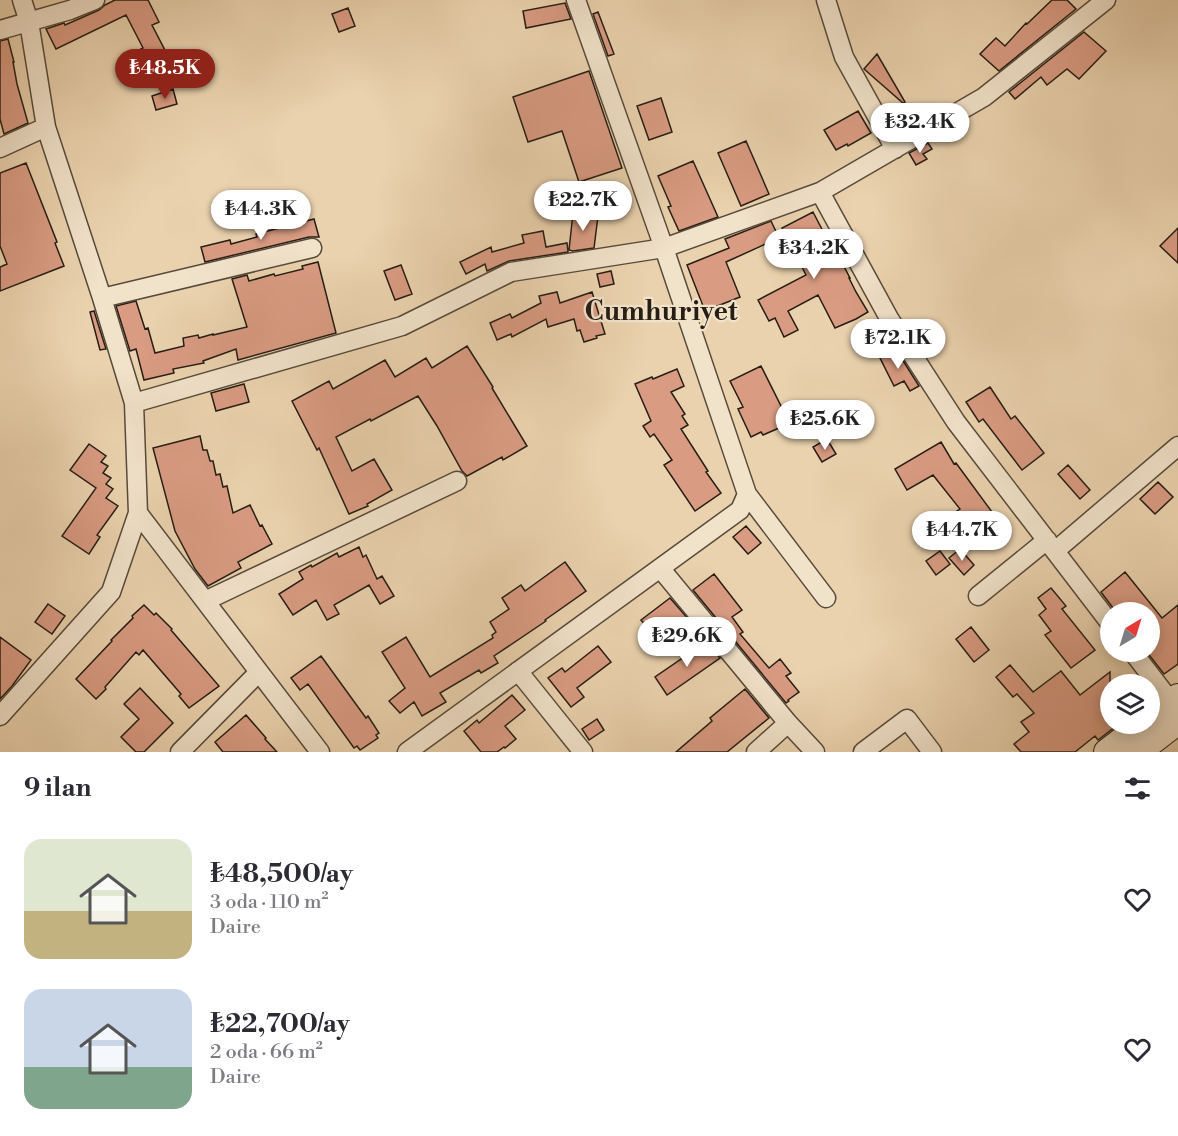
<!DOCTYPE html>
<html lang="tr">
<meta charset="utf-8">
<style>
body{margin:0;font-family:"Libre Bodoni",serif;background:#f7f7f7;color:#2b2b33;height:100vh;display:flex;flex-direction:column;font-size:22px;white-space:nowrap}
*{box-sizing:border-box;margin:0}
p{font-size:20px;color:#7c7c81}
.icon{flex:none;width:33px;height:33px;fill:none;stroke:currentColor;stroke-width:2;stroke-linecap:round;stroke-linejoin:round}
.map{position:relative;height:752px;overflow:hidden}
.sheet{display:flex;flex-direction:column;background:#fff;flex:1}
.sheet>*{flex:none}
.needle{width:39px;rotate:38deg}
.fabs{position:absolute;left:1100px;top:602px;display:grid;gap:12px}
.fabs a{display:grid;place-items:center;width:60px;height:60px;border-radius:50%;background:#fff;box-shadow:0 3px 15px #0003;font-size:30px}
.price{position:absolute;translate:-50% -51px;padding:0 14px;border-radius:21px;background:#fff;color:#222;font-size:20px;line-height:39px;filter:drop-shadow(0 2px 3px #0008)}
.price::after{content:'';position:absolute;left:50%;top:36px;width:18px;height:14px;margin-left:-9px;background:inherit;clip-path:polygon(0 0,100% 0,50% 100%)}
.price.active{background:#8f2418;color:#fff}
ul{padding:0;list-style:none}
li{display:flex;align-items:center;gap:18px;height:150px;padding:0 24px}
li span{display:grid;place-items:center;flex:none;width:168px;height:120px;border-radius:18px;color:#555}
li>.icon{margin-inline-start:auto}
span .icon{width:72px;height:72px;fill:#fffc;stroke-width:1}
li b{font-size:26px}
h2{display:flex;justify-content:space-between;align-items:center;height:72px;padding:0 24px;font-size:26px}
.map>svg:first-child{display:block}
.building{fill:#d99b82;stroke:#261d14;stroke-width:1.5}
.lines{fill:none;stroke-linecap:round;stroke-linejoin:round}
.street-casing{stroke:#574a3a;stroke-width:21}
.secondary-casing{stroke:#261d14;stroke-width:28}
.street{stroke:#f1e2ca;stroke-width:18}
.secondary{stroke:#f1e2ca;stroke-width:26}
.labels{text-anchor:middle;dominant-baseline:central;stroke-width:4.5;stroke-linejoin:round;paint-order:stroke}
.district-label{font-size:27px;font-weight:bold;fill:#261d14;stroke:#f1e2ca}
</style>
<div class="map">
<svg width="1178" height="752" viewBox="0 0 1178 752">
<rect width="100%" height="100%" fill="#ead2ae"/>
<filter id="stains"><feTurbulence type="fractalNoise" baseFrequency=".00333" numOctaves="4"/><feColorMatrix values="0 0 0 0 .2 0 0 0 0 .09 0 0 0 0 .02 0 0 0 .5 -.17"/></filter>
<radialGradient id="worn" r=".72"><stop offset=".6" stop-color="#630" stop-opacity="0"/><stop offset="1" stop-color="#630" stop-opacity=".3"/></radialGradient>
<path class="building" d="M115 0H148L159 22 152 25 169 58 154 66 153 64 146 67 137 51 143 48 126 15 56 49 46 29 64 23 65 25 99 10 105 5Z
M1052 0H1067L1076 9 999 71 980 54 996 38 1005 46 1026 23 1027 24Z
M565 3 571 19 526 28 523 11Z
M348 8 355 26 339 32 332 14Z
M598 12 614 54 608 56 593 14Z
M1084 32 1106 51 1079 79 1067 69 1047 85 1041 77 1015 99 1009 92Z
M8 39 14 62H13L17 84 28 123 4 134 0 119V41Z
M877 54 905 102 903 103 864 69Z
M589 71 622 168 579 182 562 131 528 142 513 97Z
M173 89 177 104 156 110 152 96Z
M661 98 672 132 649 140 637 106Z
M858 111 871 133 848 146 847 144 836 150 824 130Z
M746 141 769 194 741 206 718 153Z
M928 143 932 149 923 154 927 159 916 165 909 153Z
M693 161 718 217 679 231 668 207 671 206 658 176Z
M26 163 57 242 55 243 64 266 0 291V267L7 264 0 246V173Z
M813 212 837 258 839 257 850 278H849L856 292 868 312 856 319 835 328 818 295 788 311 798 330 784 337 775 318 769 321 758 300 806 275 782 228Z
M573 213 598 216 594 248 573 251 569 250Z
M314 219 319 237H309L205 262 201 247 230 240 231 244 257 237 256 234Z
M771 221 779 238 726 262 740 297 705 311 687 265 729 248 725 239Z
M1178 228V263L1160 246Z
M543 231 546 247 567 243 568 252 509 261 487 271 485 264 466 274 460 262 491 247 492 252 524 243 522 235Z
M318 262 336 333 238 360 236 349 203 361 204 363 173 369 174 373 144 380 136 349 130 351 116 306 136 301 145 329 148 328 155 353 184 346 183 338 198 335 199 338 213 334V335L247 327 232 279 247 275 249 281 274 274 275 276 303 269 302 266Z
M401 265 412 294 395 300 384 271Z
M611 271 614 284 600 287 597 274Z
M557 292 560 303 592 292 605 334 596 336 597 338 584 342 580 330 577 331 574 319 548 327 546 319 512 337 511 334 497 340 490 323 510 314 512 318 541 303 539 296Z
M94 311 106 349 100 350 90 312Z
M935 325 944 341 924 352 914 337Z
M467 346 493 387 492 388 527 446 503 460 502 457 467 476 462 471 437 426 418 396 371 421 370 419 336 437 352 471 374 459 392 490 367 504 368 506 349 514 319 448 317 450 292 401 329 381 333 389 385 360 395 377 426 358 432 368Z
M895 348 919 386 910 391 904 381 894 386 879 356Z
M761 366 787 418 777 423 779 428 763 435 761 432 751 437 738 409 743 407 730 381Z
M677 369 684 386 671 392 685 414 682 416 688 425 681 429 708 471 706 472 721 493 695 511 664 465 672 460 654 434 650 437 643 426 651 421 635 384 652 377 653 379Z
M244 384 249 402 216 411 211 393Z
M990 387 1011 419 1015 416 1044 453 1022 470 983 419 979 422 966 402Z
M200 436 203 450H207L210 461H213L216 475 220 474 223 487 227 486 233 513 250 505 260 526 262 525 272 544 238 562 241 568 208 586 195 569 175 531 153 448Z
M827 439 836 454 822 462 813 447Z
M941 442 954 464 956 463 1003 527 990 537 977 521 968 527 957 511 960 509 933 475 907 490 895 469Z
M89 444 106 456 101 462 108 466 103 473 111 478 106 484 113 489 106 498 118 506 97 535 100 537 89 554 62 536 96 488 70 470Z
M1068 465 1090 490 1080 499 1058 474Z
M1158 482 1173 497 1155 514 1140 499Z
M746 526 761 543 748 554 733 537Z
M359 547 363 557 366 555 377 579 382 576 394 596 380 604 369 585 334 605 339 614 327 620 316 600 293 615 279 594 303 579 299 572 311 565 312 567 337 553 339 557Z
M960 549 974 565 964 575 949 558Z
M940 551 950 564 936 575 926 561Z
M565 562 586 591 545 620 546 621 494 656 498 663 481 673 479 670 440 693 446 702 422 716 414 702 400 713 389 701 405 688 382 652 406 637 430 677 493 638 492 635 496 632 490 622 509 609 502 598 521 585 525 591Z
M1125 572 1162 618 1178 605V664L1164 674 1146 651H1149V612H1116L1101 592Z
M714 574 742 610 732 617 743 632 740 634 769 668 780 659 791 673 786 676 799 692 788 700 789 701 786 703 693 590Z
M1051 588 1066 606 1062 609 1095 650 1071 668 1045 635 1051 631 1039 615 1046 609 1038 598Z
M670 598 690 621 676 632 670 623 655 636 641 620Z
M48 604 65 616 52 634 35 622Z
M144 605 154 615 156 613 172 629 171 630 219 686 189 708 179 696 181 694 143 650 139 655 136 652 105 687 106 689 96 699 76 679 112 641 111 640 133 618 132 616Z
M971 627 989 650 974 662 956 639Z
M0 637 31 660 12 686 0 699Z
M706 642 720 658 667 695 655 677Z
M598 646 611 662 577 688 584 697 571 707 548 678 562 668 565 672Z
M321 656 366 718 368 716 379 733 376 735 378 738 360 750 357 746 354 748 308 684 300 690 291 678Z
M1010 665 1033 692 1061 671 1080 695 1110 672V723H1120L1098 740 1095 736 1075 752H1021L1014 744 1029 732 1021 722 1034 713 1017 694 1013 697 996 677Z
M140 688 173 723 144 752H136L121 737 139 719 124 704Z
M745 689 769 718 727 752H676L712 721 710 718Z
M512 695 525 710 505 726 516 739 505 748 504 747 497 752H481L464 731 477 720 479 723Z
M246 715 266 738 265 739 277 752H223L215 742Z
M597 719 604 730 589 740 582 729Z"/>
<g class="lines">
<defs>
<path id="street" d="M826 0 844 57 895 149
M0 30 70 10 95 0
M0 148 46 127
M820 192 890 320 956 422 1110 623
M102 298 312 248
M134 403 402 326 511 272 664 248 820 192 984 97 1106 0
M747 494 826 598
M138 513 320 752
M1055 551 1178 446
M660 568 788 723 815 752
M978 596 1047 540
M205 601 457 481
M1132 651 1178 711
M518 671 583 752
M0 716 111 592 138 513 134 403 102 298 46 127 29 22 22 0
M180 752 259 672
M407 752 740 510 747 494 664 248 576 0
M756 752 788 723
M863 752 907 719 932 752"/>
<path id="secondary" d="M1149 720 1178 697
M1107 752 1145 723
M1138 752 1178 721"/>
</defs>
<use href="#street" class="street-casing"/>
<use href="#secondary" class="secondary-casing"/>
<use href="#street" class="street"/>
<use href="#secondary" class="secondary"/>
</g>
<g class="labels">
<g class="district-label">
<text x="661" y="312">Cumhuriyet</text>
</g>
</g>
<rect width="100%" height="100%" filter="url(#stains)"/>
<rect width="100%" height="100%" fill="url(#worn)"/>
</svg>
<div class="fabs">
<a><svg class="needle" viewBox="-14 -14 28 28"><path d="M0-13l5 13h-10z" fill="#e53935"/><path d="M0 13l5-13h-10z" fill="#7c7c81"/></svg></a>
<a><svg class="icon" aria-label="layers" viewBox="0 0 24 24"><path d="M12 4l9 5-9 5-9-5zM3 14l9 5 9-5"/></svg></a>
</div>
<b class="price active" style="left:165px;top:100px">₺48.5K</b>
<b class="price" style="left:920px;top:154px">₺32.4K</b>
<b class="price" style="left:583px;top:232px">₺22.7K</b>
<b class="price" style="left:261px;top:241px">₺44.3K</b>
<b class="price" style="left:814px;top:280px">₺34.2K</b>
<b class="price" style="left:898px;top:370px">₺72.1K</b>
<b class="price" style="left:825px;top:451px">₺25.6K</b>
<b class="price" style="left:962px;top:562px">₺44.7K</b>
<b class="price" style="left:687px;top:668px">₺29.6K</b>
</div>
<section class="sheet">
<h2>9 ilan<svg class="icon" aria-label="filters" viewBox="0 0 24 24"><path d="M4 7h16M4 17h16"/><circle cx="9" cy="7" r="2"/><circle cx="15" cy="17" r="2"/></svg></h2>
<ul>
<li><span style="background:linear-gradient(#dfe7d0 60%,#c2b280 0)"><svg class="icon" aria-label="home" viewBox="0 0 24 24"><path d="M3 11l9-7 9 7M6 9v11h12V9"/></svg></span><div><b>₺48,500/ay</b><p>3 oda · 110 m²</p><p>Daire</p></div><svg class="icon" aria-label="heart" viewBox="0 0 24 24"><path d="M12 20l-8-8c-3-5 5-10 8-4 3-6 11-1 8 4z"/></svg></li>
<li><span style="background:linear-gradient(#c9d6e8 65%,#7fa58c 0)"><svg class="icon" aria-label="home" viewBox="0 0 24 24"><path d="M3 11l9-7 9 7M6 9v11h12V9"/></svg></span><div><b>₺22,700/ay</b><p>2 oda · 66 m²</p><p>Daire</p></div><svg class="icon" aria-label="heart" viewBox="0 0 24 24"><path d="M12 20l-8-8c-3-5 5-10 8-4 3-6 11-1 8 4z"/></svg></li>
</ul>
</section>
